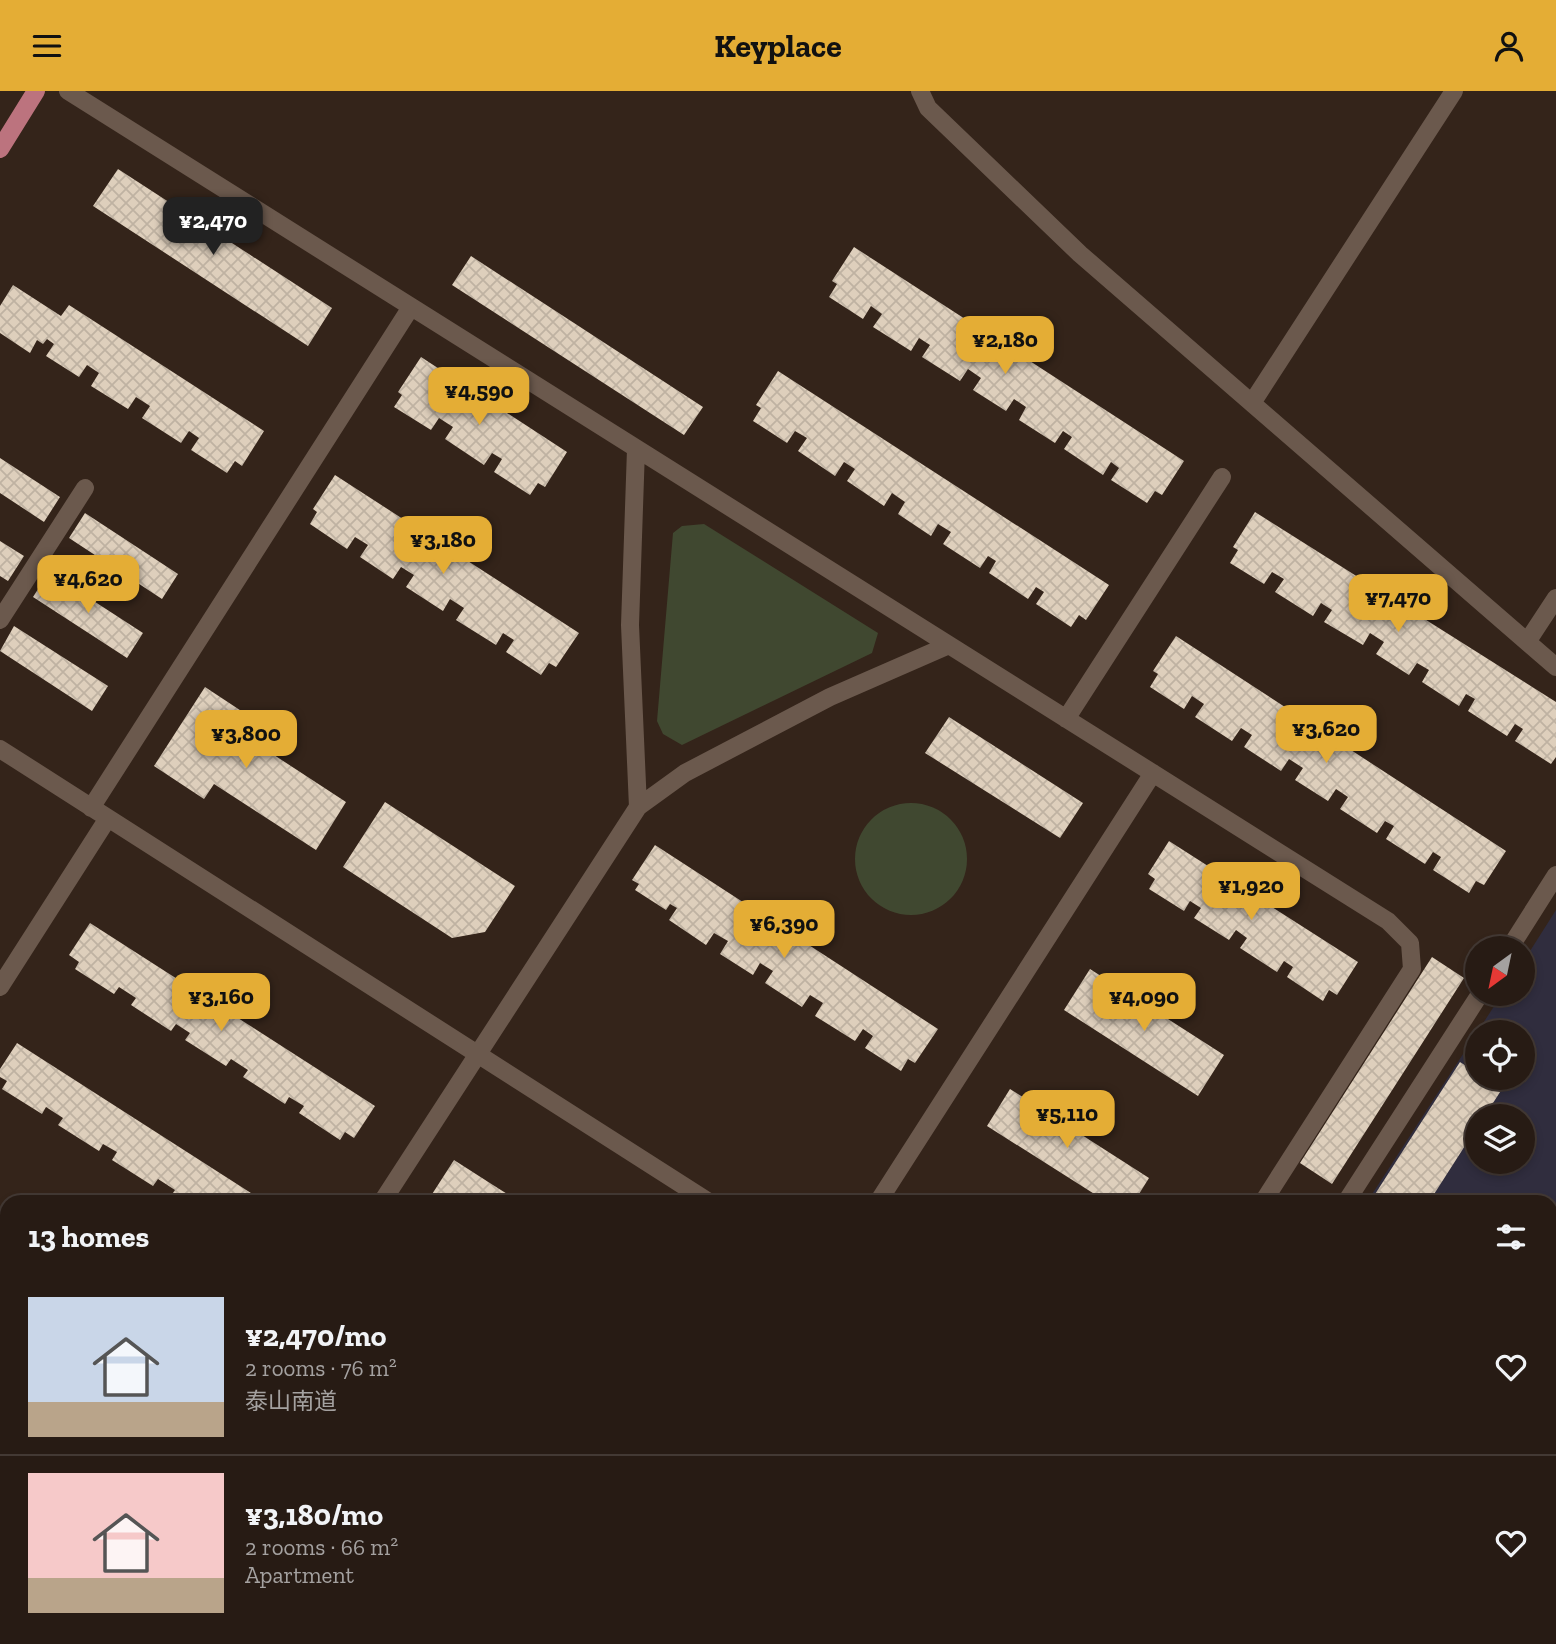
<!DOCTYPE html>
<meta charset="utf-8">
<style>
body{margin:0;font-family:"Zilla Slab","Noto Sans SC",serif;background:#2f241d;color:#f1f3f6;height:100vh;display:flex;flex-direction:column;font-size:26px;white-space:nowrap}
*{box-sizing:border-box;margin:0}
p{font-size:23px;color:#a4a1a0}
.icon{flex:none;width:38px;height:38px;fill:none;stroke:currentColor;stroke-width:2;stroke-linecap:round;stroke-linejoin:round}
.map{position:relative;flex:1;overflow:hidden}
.drawer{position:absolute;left:0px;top:1104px;width:1558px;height:450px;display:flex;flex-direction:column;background:#271b14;border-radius:21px 21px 0 0;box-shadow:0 4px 10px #0003,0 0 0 2px #433934}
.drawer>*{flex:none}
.needle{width:46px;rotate:213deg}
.controls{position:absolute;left:1465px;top:845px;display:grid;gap:14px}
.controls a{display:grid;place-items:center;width:70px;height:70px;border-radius:50%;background:#271b14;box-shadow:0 4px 10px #0003,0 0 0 2px #433934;font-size:35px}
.price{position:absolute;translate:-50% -60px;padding:0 16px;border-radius:14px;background:#e4ad35;color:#111;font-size:23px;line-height:46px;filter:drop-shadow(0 2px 4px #0008)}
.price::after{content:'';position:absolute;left:50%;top:42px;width:21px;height:16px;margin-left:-10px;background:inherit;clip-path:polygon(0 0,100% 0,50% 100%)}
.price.active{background:#222;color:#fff}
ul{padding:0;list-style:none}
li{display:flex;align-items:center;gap:21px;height:175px;padding:0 28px}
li+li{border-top:2px solid #433934}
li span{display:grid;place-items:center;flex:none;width:196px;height:140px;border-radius:0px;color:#555}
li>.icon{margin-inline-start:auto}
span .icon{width:84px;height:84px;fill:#fffc;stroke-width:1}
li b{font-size:30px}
h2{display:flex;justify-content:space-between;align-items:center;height:84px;padding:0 28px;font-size:30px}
header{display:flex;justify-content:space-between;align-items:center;height:91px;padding:0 28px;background:#e4ad35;color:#111;font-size:32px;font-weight:800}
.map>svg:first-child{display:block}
.education{fill:#302d3e;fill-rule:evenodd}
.green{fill:#404830}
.building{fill:url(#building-cross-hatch)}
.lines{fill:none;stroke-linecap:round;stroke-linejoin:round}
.minor{stroke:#6b594d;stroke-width:18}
.major{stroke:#bc737e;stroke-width:18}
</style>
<header><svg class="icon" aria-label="menu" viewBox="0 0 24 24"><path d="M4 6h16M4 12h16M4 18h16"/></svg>Keyplace<svg class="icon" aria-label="person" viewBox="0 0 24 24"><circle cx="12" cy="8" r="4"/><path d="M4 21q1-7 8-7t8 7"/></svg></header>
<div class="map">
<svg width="1556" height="1553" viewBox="0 0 1556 1553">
<defs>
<pattern id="building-cross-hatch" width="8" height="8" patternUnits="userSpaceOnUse" patternTransform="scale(1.75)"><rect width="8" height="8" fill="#decfbc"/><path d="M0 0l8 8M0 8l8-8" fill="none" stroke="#bfb2a2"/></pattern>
</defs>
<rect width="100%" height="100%" fill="#34241a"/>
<path class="education" d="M1556 819V1469L1550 1466V1111H1367L1502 903H1522L1523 871ZM1477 942H1522V987H1477ZM1477 1026H1522V1071H1477Z"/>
<path class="green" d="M704 433 878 542 872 562 682 654 663 643 657 630 673 442 682 435Z
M855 768a56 56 0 1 1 112 0a56 56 0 1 1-112 0Z"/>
<path class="building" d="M118 78 332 217 308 255 93 115Z
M854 156 1184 370 1162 404 1155 400 1147 412 1111 389 1119 377 1111 371 1103 384 1064 358 1072 346 1063 340 1055 352 1019 329 1026 316 1014 308 1006 320 973 299 981 287 968 278 960 290 922 266 930 254 919 247 911 260 873 236 882 223 871 215 863 228 829 206 837 193 832 190Z
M471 165 703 316 684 344 452 194Z
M13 194 61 225 69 214 264 340 242 375 235 370 227 382 191 359 199 347 189 340 181 352 142 327 150 315 136 306 128 318 91 295 99 282 87 274 79 286 46 265 54 253 47 248 43 253 37 249 30 262 0 242V215Z
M421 266 567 361 545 396 538 392 530 404 494 381 502 368 492 362 484 374 445 348 453 336 439 327 431 339 394 316 402 304 398 301Z
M778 280 1109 494 1086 529 1079 524 1071 536 1036 513 1044 501 1036 496 1028 508 989 482 996 470 988 465 980 477 943 453 951 441 938 433 931 445 898 423 905 411 892 402 884 415 847 390 855 378 844 371 835 385 798 360 807 347 795 340 787 352 753 330 761 317 756 314Z
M0 367 60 406 44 431 0 402Z
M335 384 579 542 556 576 549 572 541 584 506 561 514 549 503 542 496 554 456 529 464 517 450 508 443 520 406 496 414 484 401 476 393 488 360 466 368 454 355 446 347 458 310 433 317 421 313 418Z
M1255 421 1556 611V666L1551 673 1515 650 1523 638 1515 633 1507 645 1468 620 1475 608 1466 603 1459 615 1422 591 1429 579 1417 572 1409 584 1376 563 1384 551 1370 542 1363 554 1324 531 1332 519 1321 512 1313 525 1275 501 1284 488 1272 481 1264 493 1230 472 1238 459 1233 456Z
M85 422 178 483 162 508 69 447Z
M0 450 24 465 8 490 0 485Z
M49 481 143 542 127 567 33 506Z
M14 535 108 595 92 620 0 560Z
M1176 545 1506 760 1484 794 1476 790 1469 802 1433 779 1441 766 1433 761 1425 773 1386 748 1394 735 1385 730 1377 742 1340 718 1348 706 1336 698 1328 710 1295 689 1303 677 1289 668 1281 680 1244 656 1252 644 1241 637 1232 650 1195 626 1204 613 1192 605 1184 618 1150 596 1158 583 1153 580Z
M205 596 255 629 245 645 346 711 316 759 214 693 204 708 154 675Z
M949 626 1083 712 1060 747 925 662Z
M385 711 515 795 485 841 452 847 343 776Z
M1169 750 1358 871 1337 904 1329 899 1323 910 1287 886 1293 876 1284 870 1277 881 1240 857 1247 847 1236 839 1229 849 1194 827 1201 817 1190 810 1184 820 1149 798 1155 788 1148 783Z
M655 754 938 938 915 972 908 968 901 980 865 957 873 945 863 938 855 950 815 925 823 912 810 904 802 916 765 892 773 880 760 872 753 884 720 863 728 850 714 842 706 854 669 829 677 817 670 813 666 819 635 799 639 793 632 789Z
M90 832 375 1015 354 1047 345 1041 340 1049 299 1022 304 1015 289 1006 285 1013 243 986 248 979 231 968 226 975 185 949 190 942 176 933 171 940 131 914 136 907 119 896 114 903 75 878 79 871 69 864Z
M1432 866 1464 887 1332 1093 1300 1072Z
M1090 878 1224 964 1198 1005 1064 919Z
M17 952 265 1111H178L170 1106 175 1099 158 1088 153 1095 112 1069 117 1061 103 1053 99 1060 58 1034 63 1027 46 1016 42 1023 2 998 7 990 0 986V978Z
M1460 971 1477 982V987H1485L1502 998 1484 1026H1477V1036L1429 1111H1370Z
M1010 998 1149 1087 1134 1111H1107L987 1035Z
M454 1069 493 1094 520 1111H427Z
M1288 1103 1301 1111H1283Z
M0 1116 7 1121V1177L0 1172Z
M0 1290 7 1294V1339L2 1347Z
M0 1460 7 1464V1520L0 1515 5 1508 0 1505Z
M303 1547H391L401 1553H313Z
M666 1547H674L683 1553H662Z
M872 1547H939L948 1553H878L879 1551Z
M1095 1547H1137L1133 1553H1105Z"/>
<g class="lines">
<path class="minor" d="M68 0 1388 830 1410 852 1412 878 1263 1111
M920 0 928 17 1080 163 1556 576
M1252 312 1454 0
M636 358 630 534 638 716
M0 529 85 397
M1527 551 1556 507
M1066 628 1222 386
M0 658 709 1111
M91 717 411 216
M1509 858 1556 784
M0 896 108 727
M382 1111 638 716 685 682 830 606 949 554
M878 1111 1153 682
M1346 1111 1480 903
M1390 1547 1399 1553
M98 1553 102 1547
M594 1553 598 1547
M1182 1553 1186 1547"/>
<path class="major" d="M0 58 36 0"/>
</g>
</svg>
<div class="controls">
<a><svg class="needle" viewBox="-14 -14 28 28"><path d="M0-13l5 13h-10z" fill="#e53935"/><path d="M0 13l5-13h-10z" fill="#a4a1a0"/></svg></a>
<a><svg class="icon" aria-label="locate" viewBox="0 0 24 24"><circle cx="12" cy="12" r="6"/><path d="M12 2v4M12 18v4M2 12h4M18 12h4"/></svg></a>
<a><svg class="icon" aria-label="layers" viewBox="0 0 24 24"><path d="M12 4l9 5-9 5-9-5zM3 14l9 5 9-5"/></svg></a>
</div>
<b class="price active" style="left:213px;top:166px">¥2,470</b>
<b class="price" style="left:1005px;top:285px">¥2,180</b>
<b class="price" style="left:479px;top:336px">¥4,590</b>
<b class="price" style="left:443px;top:485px">¥3,180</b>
<b class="price" style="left:88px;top:524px">¥4,620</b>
<b class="price" style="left:1398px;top:543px">¥7,470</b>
<b class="price" style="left:1326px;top:674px">¥3,620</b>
<b class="price" style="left:246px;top:679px">¥3,800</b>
<b class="price" style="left:1251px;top:831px">¥1,920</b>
<b class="price" style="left:784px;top:869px">¥6,390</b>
<b class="price" style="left:221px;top:942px">¥3,160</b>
<b class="price" style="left:1144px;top:942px">¥4,090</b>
<b class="price" style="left:1067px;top:1059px">¥5,110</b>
<section class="drawer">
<h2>13 homes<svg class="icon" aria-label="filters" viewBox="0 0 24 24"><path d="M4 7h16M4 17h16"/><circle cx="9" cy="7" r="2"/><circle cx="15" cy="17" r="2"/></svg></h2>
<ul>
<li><span style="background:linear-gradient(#c9d6e8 75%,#b9a48a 0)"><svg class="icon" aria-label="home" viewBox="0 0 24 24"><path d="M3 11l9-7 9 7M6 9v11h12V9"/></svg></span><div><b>¥2,470/mo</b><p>2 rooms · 76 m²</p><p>泰山南道</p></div><svg class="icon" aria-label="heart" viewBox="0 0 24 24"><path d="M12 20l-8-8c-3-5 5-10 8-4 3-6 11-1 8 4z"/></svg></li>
<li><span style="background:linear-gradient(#f6c9c9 75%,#b9a48a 0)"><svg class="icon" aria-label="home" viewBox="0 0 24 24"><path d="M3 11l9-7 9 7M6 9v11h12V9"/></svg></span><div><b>¥3,180/mo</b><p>2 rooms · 66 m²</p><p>Apartment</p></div><svg class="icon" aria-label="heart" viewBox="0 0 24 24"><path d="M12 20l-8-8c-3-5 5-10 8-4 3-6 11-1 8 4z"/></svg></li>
</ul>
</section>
</div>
